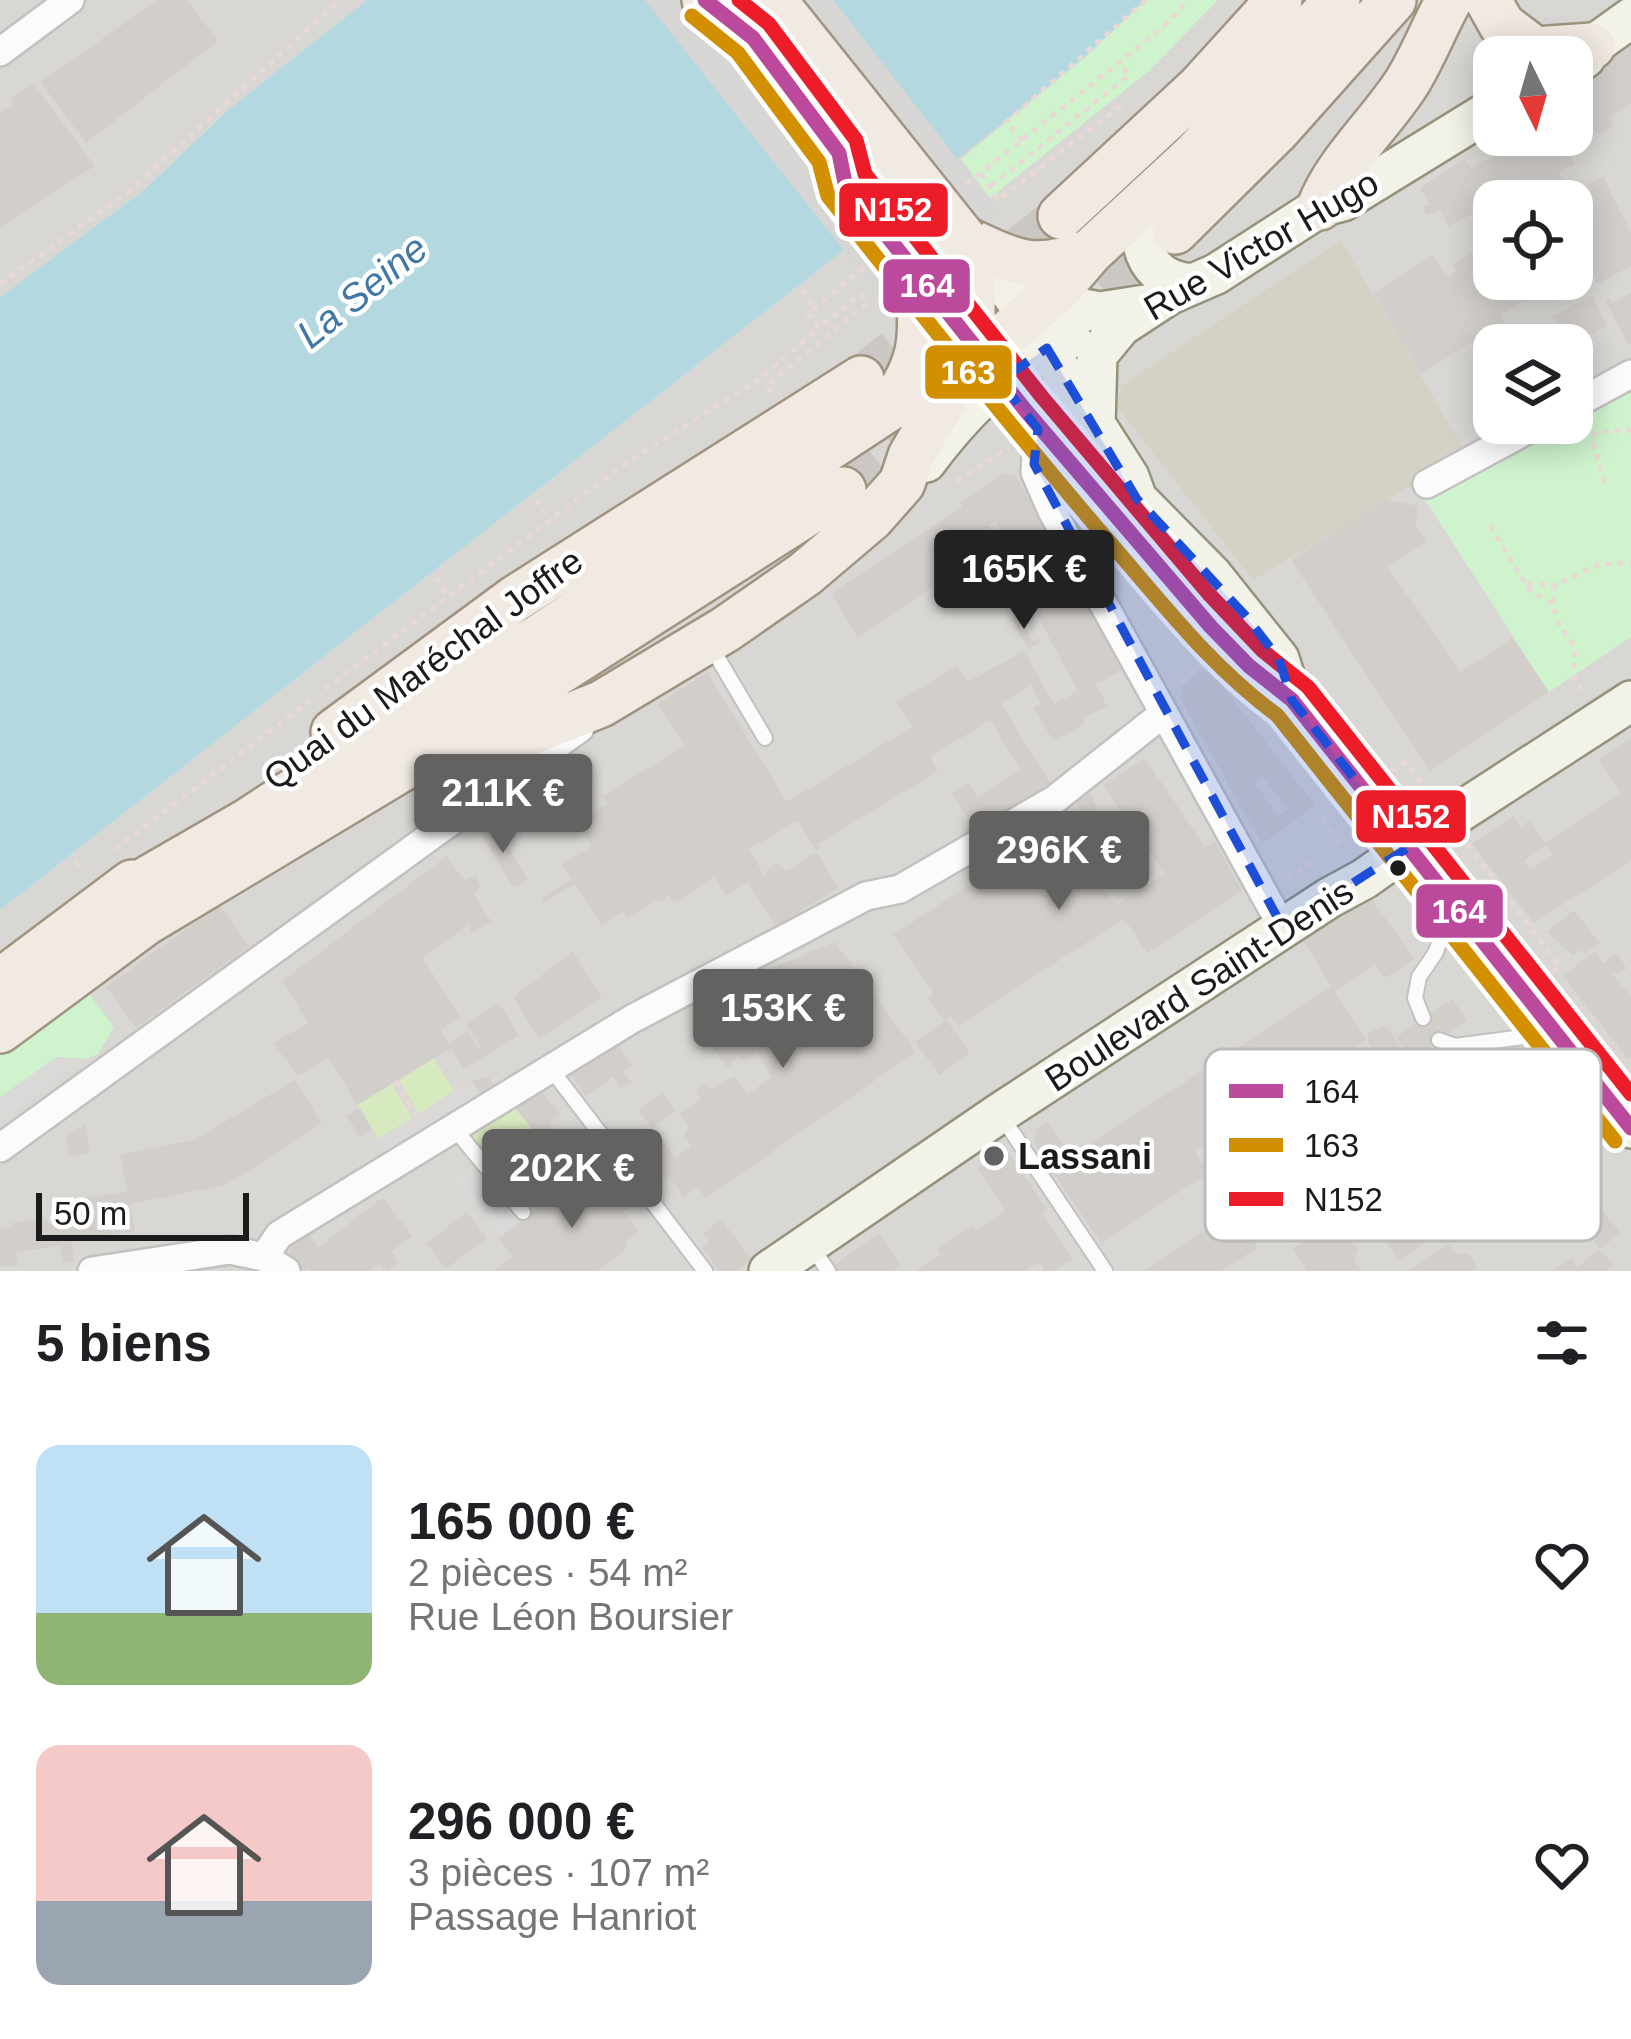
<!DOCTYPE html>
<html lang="fr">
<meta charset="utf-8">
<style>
body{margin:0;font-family:Arial,sans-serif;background:#f6f6f6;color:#202124;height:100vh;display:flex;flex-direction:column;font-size:45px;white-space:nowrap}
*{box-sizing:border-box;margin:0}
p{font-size:39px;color:#757577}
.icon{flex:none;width:66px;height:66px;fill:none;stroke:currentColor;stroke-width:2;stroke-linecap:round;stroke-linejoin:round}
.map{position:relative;height:1271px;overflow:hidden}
.side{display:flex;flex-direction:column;background:#fff;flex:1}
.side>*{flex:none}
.needle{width:78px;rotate:175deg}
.buttons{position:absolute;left:1473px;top:36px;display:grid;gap:24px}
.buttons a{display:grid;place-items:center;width:120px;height:120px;border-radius:24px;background:#fff;box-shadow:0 6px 30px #0003;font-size:60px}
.scale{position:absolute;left:36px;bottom:30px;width:213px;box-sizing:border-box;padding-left:12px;border:6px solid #1b1b1b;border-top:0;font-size:33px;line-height:42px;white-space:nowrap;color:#1b1b1b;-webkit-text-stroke:9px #fff;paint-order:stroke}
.price{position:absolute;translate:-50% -102px;padding:0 27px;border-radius:12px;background:#636261;color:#fff;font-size:39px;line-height:78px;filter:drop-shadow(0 3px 6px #0008)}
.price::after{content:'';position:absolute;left:50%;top:72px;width:36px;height:27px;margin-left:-18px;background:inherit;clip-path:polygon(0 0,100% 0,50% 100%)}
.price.selected{background:#222;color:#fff}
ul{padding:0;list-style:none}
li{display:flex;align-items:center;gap:36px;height:300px;padding:0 36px}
li span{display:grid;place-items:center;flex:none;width:336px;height:240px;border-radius:24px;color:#555}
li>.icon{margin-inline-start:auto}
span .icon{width:144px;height:144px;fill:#fffc;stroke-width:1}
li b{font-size:51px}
h2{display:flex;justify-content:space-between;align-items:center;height:144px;padding:0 36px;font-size:51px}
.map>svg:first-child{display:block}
.residential{fill:#d9d7d4;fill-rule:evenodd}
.construction{fill:#d4d2c4}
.grass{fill:#d7e9be}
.park{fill:#cef3cd}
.parking{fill:#dad9d7}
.water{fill:#b4d8df}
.pier{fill:#d7d6d4}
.building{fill:#d2cfcb;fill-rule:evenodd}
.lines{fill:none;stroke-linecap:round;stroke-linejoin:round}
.primary-tunnel{stroke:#cbc8c4;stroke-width:45;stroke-dasharray:45 22;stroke-linecap:butt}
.lane-casing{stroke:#c2c1bf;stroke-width:18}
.street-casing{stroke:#c2c1bf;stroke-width:32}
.secondary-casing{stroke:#93937b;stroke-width:44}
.primary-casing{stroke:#a09480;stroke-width:50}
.path{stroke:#ead8d6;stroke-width:4.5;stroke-dasharray:6 6;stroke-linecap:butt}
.lane{stroke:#fcfbfb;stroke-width:14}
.street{stroke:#fcfbfb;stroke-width:27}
.secondary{stroke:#f2f2e8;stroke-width:39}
.primary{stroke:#f0eae2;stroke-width:45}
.secondary-bridge-casing{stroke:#93937b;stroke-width:44;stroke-linecap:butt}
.primary-bridge-casing{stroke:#a09480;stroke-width:50;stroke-linecap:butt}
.secondary-bridge{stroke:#f2f2e8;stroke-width:39}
.primary-bridge{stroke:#f0eae2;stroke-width:45}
.bus-1-casing{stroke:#fff;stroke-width:24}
.bus-2-casing{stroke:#fff;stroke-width:24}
.bus-3-casing{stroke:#fff;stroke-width:24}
.bus-1{stroke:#bb4a9d;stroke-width:15}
.bus-2{stroke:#d29001;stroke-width:15}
.bus-3{stroke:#ed1c29;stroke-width:15}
.marked{fill:#1d4ed8;fill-opacity:0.2;stroke:#1d4ed8;stroke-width:9;stroke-dasharray:24 15;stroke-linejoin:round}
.bus-dot{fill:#1b1b1b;stroke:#fff;stroke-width:4.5}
.poi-dot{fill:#636261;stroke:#fff;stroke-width:4.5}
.labels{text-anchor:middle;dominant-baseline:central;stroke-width:9;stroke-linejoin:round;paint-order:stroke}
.street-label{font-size:36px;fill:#1b1b1b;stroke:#fff}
.poi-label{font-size:36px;font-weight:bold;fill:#1b1b1b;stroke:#fff;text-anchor:start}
.water-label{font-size:39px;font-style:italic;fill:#4178a6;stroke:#fff}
.key{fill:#fff;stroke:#bbb;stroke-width:3}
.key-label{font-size:33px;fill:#1b1b1b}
.line-badge{stroke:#fff;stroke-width:4.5}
.badge-label{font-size:33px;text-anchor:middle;font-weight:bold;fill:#fff}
</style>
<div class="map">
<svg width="1631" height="1271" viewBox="0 0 1631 1271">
<rect width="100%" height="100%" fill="#eae7e2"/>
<path class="residential" d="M0 0H367L229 109 143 191 0 297Z
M1144 0H1631V1271H0V910L844 250 1086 56ZM1494 57H1572V135H1494ZM1494 201H1572V279H1494ZM1494 345H1572V423H1494Z"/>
<path class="construction" d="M1341 240 1466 453 1253 580 1117 407 1121 386Z"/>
<path class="grass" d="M434 1058 454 1091 419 1114 399 1080Z
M392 1084 412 1118 378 1139 357 1105Z
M511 1103 534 1132 490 1159 467 1129Z"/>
<path class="park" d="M1146 0H1218L1149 71 990 198 961 159 1088 55Z
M1631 383V637L1549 692 1422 495 1556 423H1572V414Z
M86 990 114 1027 98 1054 86 1059 57 1057 0 1097V1054Z"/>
<path class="parking" d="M57 1057 86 1059 0 1123V1097Z
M472 1081 484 1103 390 1158 378 1139Z
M534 1132 573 1179 499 1238 453 1180Z"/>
<path class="water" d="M367 0H1144L1086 56 844 250 0 910V297L143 191 229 109Z"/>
<path class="pier" d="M645 0H833L999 212 885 302Z"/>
<path class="building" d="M158 0H187L218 41 86 143 40 82Z
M1631 45V104L1609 117 1614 126 1594 136 1590 127 1580 132 1585 142 1568 151 1575 164 1559 173 1568 190 1552 198 1554 201H1494L1449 227 1440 210 1427 215 1422 208 1429 204 1420 188 1465 158 1471 168 1522 141 1519 135H1572V86Z
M33 83 95 166 0 227V112L11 105 13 96Z
M1603 177 1631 232V266L1597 284 1572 236V201H1555Z
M1471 253 1478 263 1494 255V279H1512L1525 300 1500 314 1505 322 1420 374 1374 294 1433 254 1448 277 1457 271 1453 265Z
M1631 293V343L1628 345 1605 300 1609 298 1612 303Z
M1592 295 1608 326 1570 345 1553 316Z
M1580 365 1593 388 1572 400V369Z
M1003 473 1016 476 1122 670 1096 684 1107 706 1083 719 1085 723 1054 742 1033 708 1041 703 1031 685 1001 703 1050 783 1034 794 1027 808 977 834 952 793 968 782 978 798 1020 770 990 720 930 757 938 771 818 844 821 848 816 851 798 821 749 849 764 875 776 863 786 871 816 851 839 888 775 926 748 883 726 895 715 877 674 903 669 895 663 902 658 900 627 919 623 912 601 925 575 884 543 903 541 898 572 879 562 864 592 846 576 820 608 804 603 796 684 746 658 704 707 672 787 802 912 727 897 702 957 666 967 682 1024 651 1054 704 1078 691 1020 584 1028 580 995 521 989 524 993 534 979 541 986 542 1010 590 1004 593 984 552 858 637 831 594 962 507 960 502Z
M1384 499 1419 506 1415 524 1427 542 1388 567 1460 672 1512 638 1549 692 1430 771 1291 560Z
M1020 613 1031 642 1038 638 1040 643 1028 649 1011 618Z
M1201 671 1211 672 1315 805 1262 844 1180 698 1183 687ZM1262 776 1288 809 1278 816 1254 782Z
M1631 739V861L1534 923 1472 844 1513 816 1520 827 1530 820 1545 842 1548 841 1621 793 1599 760ZM1547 846 1553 855 1530 869 1524 860Z
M1145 758 1205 847 1215 841 1242 891 1147 953 1124 918 959 1026 951 1016 946 1019 970 1053 939 1075 915 1042 944 1021 928 998 934 993 893 935 981 877 991 892 1030 867 1024 857 1034 851 1041 856 1060 844 1086 884 1096 877 1116 906 1165 874 1103 785Z
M1090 794 1098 808 1085 816 1076 802Z
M492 823 528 879 514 888 479 832Z
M447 856 464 880 476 876 481 887 473 893 491 921 472 933 468 925 423 958 460 1017 441 1029 448 1043 468 1031 479 1049 482 1048 466 1023 498 1002 519 1035 464 1069 451 1048 357 1105 328 1057 298 1076 273 1043 308 1023 282 981Z
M1368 894 1415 959 1385 978 1376 965 1335 992 1367 1039 1344 1054 1347 1060 1221 1142 1218 1137 1195 1152 1209 1173 1101 1243 1039 1152 1034 1141 1037 1128 1048 1121 1071 1157 1331 986 1301 938Z
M219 905 249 946 136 1028 106 987Z
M1574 910 1600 943 1585 954 1582 949 1573 956 1547 931Z
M835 942 916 1052 706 1198 697 1187 684 1197 668 1176 655 1187 632 1155 657 1134 675 1158 691 1146 683 1136 689 1127 679 1114 701 1099 696 1090 706 1083 712 1090 734 1076 748 1094 772 1077 757 1052 744 1062 738 1055 728 1068 710 1044 738 1025 730 1013 782 982 771 968Z
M573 951 602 998 539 1038 513 997Z
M1595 951 1604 963 1617 953 1627 969 1613 974 1631 997V1057L1628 1059 1563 976Z
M1453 999 1467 1021 1410 1059 1396 1037Z
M1381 1026 1387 1027 1411 1065 1410 1071 1398 1079 1393 1078 1368 1041V1034Z
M614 1040 632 1064 623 1071 631 1082 621 1088 613 1077 586 1096 566 1069Z
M488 1076 499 1094 484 1103 472 1081Z
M295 1080 322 1124 226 1185 130 1204 135 1231 71 1241 74 1261 63 1263 60 1246 16 1252 18 1265 0 1267V1229L13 1227 12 1223 47 1218 48 1223 68 1220 66 1201 127 1191 120 1154 194 1140Z
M1495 1083 1517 1110 1523 1105 1620 1233 1600 1249 1523 1152 1468 1194 1426 1128Z
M538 1087 560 1114 549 1123 555 1137 545 1144 511 1103Z
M663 1093 675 1111 652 1128 638 1110Z
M1347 1097 1437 1233 1398 1262 1379 1228 1376 1230 1354 1205 1358 1195 1333 1158 1322 1157 1315 1146 1322 1142 1309 1122Z
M360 1108 372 1129 360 1137 347 1116Z
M86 1123 90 1153 69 1157 66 1137Z
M1006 1148 1047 1210 1043 1213 1072 1259 1054 1271H1045L1039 1262 1025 1271H915L941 1254 937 1249 973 1225 976 1230 1005 1211 977 1168Z
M609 1174 633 1205 623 1212 639 1232 624 1243 628 1247 598 1271H494L512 1256 499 1238 573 1179 585 1194Z
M383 1197 412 1236 391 1252 399 1262 387 1271 379 1264 370 1271H311L308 1268 304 1271 290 1254 295 1235 304 1229 319 1247Z
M1234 1211 1258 1247 1221 1271H1144Z
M467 1212 487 1238 446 1269 426 1243Z
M721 1219 752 1260 737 1271H719L702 1248 709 1242 702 1234Z
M1331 1223 1343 1242 1350 1238 1358 1249 1354 1259 1362 1271H1307L1292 1249Z
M879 1233 901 1265 893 1271H835L832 1267Z
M1449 1244 1457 1254 1468 1253 1477 1267 1473 1271H1407Z
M1599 1250 1615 1265 1607 1271H1553L1571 1258 1577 1267Z"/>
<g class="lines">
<path class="primary-tunnel" d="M1049 329 1175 231
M861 379 1061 216
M843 490 935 418"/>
<defs>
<path id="lane" d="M710 645 765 738
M1423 1018 1415 998 1419 977 1436 952 1449 911
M1439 1040 1455 1046 1546 1034
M551 1069 705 1271
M1002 1117 1105 1271
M454 1128 523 1212
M811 1245 828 1271"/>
<path id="street" d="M0 52 70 0
M1572 406 1631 374
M1038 429 1035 472 1052 511 1283 928
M1427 484 1540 423
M0 1148 580 728
M264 1257 279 1235 632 1019 866 896 900 889 1054 800 1164 713
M92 1271 230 1250 264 1257 286 1271"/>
<path id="secondary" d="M1572 67 1585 58 1592 46 1631 18
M1149 198C1134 238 1142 280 1192 284
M965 239 1014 297 1129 477 1137 499 1212 575 1279 659 1292 700
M919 277 1038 429 1185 598 1265 682 1292 700 1631 1128
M1020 298 1100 312 1145 305
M1095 425 1097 355 1121 326 1170 294 1216 274 1320 207 1343 201 1494 108
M926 462C964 411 1011 362 1071 338
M1449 819 1631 701
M769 1271 1000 1113 1329 898 1364 879"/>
<path id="primary" d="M705 0 753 38 839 153
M1488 0 1502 25 1535 50 1592 46
M1320 207C1336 164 1380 124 1406 84 1423 57 1434 27 1449 0
M1061 216 1200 87 1279 0
M1175 231 1276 131 1393 0
M964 239C1016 263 1033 274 1090 252
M889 408C927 359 921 334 919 277
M334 732 516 598 861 379
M452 751H483L601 704 726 629 805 574 871 518 902 483 911 456 956 379 972 316V264L964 239
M110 901 247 822 391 728 514 654 889 408 980 358 1059 288 1090 252 1196 154 1337 0
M0 982 132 883
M0 1030 146 922 494 713 843 490"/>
</defs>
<use href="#lane" class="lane-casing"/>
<use href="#street" class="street-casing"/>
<use href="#secondary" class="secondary-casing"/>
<use href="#primary" class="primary-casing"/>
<path class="path" d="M1022 141 1006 122 1146 0
M981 174 998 200 1126 102
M967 184 1162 28 1188 0
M991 186 1129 75 1119 63
M0 284 128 192 340 0
M802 289 815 308
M771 392 766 386 867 303 861 294 819 328 808 313 865 267
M957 481 1008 448
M1604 483 1592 437 1597 432 1631 430
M536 499 549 520
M1490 526 1530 591 1553 604
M436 577 448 596
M1527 584 1556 585
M1181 683 1203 662
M325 689 623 465 758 380 819 328
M1582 690 1573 676 1575 647C1559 626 1549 614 1556 585L1600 564 1631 563
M1391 771 1406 762 1428 792
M1322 818 1339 843
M1467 844 1560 966 1552 972
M115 849 311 700
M75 862 84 872
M1287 879 1316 859
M396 1081 416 1116"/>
<use href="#lane" class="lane"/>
<use href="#street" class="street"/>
<use href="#secondary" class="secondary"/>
<use href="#primary" class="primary"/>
<defs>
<path id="secondary-bridge" d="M839 153 868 168 940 259
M1364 879 1449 819"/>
<path id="primary-bridge" d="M773 0 964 239
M839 153 845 183 919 277"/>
</defs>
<use href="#secondary-bridge" class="secondary-bridge-casing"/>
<use href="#primary-bridge" class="primary-bridge-casing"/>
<use href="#secondary-bridge" class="secondary-bridge"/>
<use href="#primary-bridge" class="primary-bridge"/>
<defs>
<path id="bus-1" d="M705 0 753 38 839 153 845 183 1026 411 1211 627 1249 666 1292 700 1631 1128"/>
<path id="bus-2" d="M692 16 738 53 749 68 819 162 828 196C923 316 1018 436 1118 552 1168 610 1215 670 1277 715L1615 1141"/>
<path id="bus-3" d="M739 0 769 24 856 140 865 174 1042 397 1208 593 1263 651 1308 687 1631 1094"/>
</defs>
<use href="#bus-1" class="bus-1-casing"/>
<use href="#bus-2" class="bus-2-casing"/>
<use href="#bus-3" class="bus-3-casing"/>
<use href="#bus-1" class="bus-1"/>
<use href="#bus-2" class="bus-2"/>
<use href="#bus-3" class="bus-3"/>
</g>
<path class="marked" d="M1047 348 1137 499 1245 615 1279 659 1292 700 1409 847 1283 928 1034 464 1038 429 1000 381Z"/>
<circle class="bus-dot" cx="1398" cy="868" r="10"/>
<circle class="poi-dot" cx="994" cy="1156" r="12"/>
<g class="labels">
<g class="street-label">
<text transform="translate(1261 245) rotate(-30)">Rue Victor Hugo</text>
<text transform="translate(423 669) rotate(-36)">Quai du Maréchal Joffre</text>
<text transform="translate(1199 985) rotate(-33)">Boulevard Saint-Denis</text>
</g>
<g class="poi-label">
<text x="1018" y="1156">Lassani</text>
</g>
<g class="water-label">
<text transform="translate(362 291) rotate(-39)">La Seine</text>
</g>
</g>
<rect x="1205" y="1049" width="396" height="192" rx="18" class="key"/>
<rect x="1229" y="1084" width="54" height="14" fill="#bb4a9d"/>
<rect x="1229" y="1138" width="54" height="14" fill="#d29001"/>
<rect x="1229" y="1192" width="54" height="14" fill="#ed1c29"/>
<g class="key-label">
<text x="1304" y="1103">164</text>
<text x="1304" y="1157">163</text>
<text x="1304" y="1211">N152</text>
</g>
<g class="line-badge">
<rect x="837" y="181" width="113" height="58" rx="12" fill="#ed1c29"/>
<rect x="881" y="257" width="91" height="58" rx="12" fill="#bb4a9d"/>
<rect x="923" y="343" width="91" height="58" rx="12" fill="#d29001"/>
<rect x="1354" y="788" width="114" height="57" rx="12" fill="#ed1c29"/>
<rect x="1414" y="882" width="91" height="58" rx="12" fill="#bb4a9d"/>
</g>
<g class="badge-label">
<text x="893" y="221">N152</text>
<text x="927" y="297">164</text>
<text x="968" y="384">163</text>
<text x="1411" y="828">N152</text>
<text x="1459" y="923">164</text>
</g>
</svg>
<div class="buttons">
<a><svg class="needle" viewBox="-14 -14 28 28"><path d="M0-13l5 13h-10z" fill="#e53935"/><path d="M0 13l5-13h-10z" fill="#757577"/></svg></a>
<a><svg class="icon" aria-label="locate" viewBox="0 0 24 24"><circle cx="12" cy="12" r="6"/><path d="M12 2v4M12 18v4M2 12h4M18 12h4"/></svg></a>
<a><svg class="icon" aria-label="layers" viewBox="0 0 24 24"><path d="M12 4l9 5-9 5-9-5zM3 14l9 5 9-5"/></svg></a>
</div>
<div class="scale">50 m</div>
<b class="price selected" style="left:1024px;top:632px">165K €</b>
<b class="price" style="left:503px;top:856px">211K €</b>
<b class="price" style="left:1059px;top:913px">296K €</b>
<b class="price" style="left:783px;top:1071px">153K €</b>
<b class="price" style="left:572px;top:1231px">202K €</b>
</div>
<section class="side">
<h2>5 biens<svg class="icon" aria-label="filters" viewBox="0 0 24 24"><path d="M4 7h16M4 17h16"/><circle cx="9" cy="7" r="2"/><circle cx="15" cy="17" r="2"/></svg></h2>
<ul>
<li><span style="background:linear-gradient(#bfe0f5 70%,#8fb573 0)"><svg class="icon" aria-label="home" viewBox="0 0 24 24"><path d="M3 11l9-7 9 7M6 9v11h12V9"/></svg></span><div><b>165 000 €</b><p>2 pièces · 54 m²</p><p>Rue Léon Boursier</p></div><svg class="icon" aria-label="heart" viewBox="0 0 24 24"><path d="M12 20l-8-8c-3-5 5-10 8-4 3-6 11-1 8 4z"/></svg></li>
<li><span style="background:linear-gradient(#f6c9c9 65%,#9aa5b1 0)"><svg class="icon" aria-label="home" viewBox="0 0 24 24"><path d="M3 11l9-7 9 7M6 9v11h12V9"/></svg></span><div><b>296 000 €</b><p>3 pièces · 107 m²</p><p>Passage Hanriot</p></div><svg class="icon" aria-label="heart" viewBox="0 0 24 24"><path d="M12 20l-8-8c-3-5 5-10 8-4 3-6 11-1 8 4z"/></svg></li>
</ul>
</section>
